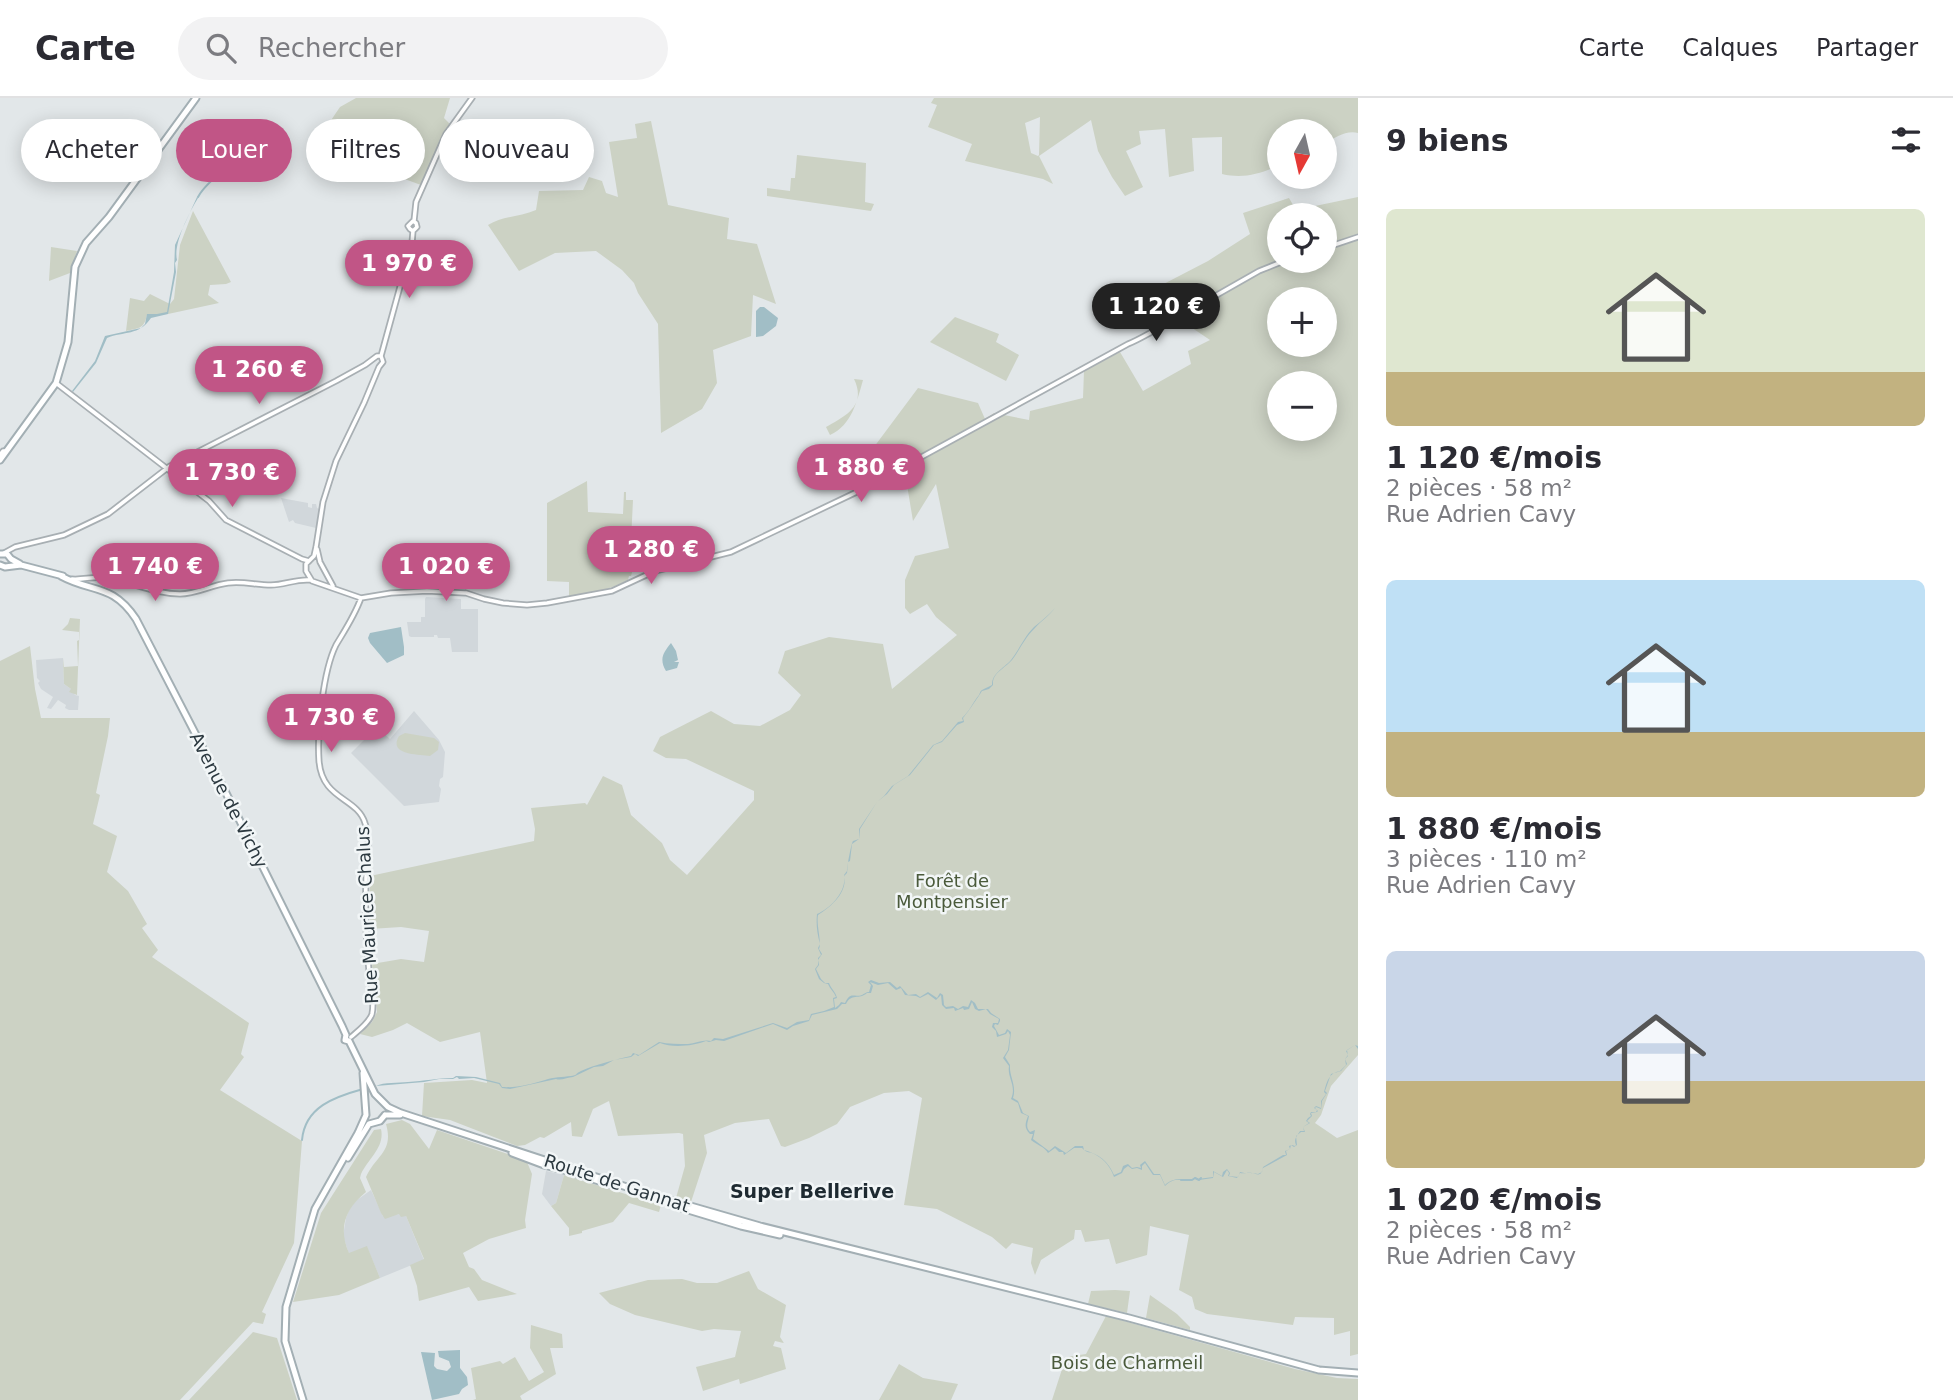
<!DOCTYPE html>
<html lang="fr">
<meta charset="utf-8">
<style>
body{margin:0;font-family:"DejaVu Sans",sans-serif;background:#f2f2f3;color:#2b2b33;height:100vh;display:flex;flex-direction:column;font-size:26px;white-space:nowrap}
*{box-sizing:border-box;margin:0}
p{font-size:23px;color:#7c7c81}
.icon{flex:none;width:38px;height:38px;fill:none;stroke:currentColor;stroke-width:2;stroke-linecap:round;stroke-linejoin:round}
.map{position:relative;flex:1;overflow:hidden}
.details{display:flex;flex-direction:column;background:#fff;width:595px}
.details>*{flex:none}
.banner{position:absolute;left:21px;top:21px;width:665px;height:63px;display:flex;gap:14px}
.needle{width:46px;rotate:188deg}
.tools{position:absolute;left:1267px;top:21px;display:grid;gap:14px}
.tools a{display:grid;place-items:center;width:70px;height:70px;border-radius:50%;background:#fff;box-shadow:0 4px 18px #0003;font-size:35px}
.price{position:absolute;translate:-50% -60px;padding:0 16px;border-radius:24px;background:#c15586;color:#fff;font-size:23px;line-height:46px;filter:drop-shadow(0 2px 4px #0008)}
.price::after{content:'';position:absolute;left:50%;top:42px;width:21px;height:16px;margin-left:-10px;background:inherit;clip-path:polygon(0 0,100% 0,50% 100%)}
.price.on{background:#222;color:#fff}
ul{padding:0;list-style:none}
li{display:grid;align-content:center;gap:14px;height:371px;padding:0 28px}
li span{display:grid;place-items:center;height:217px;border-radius:10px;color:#555}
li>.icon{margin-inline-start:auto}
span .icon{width:126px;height:126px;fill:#fffc;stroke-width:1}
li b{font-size:30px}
h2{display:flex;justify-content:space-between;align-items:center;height:84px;padding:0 28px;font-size:30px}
.chip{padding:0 24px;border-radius:32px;background:#fff;box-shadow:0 4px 18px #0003;font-size:24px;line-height:63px}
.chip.on{background:#c15586;color:#fff}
header{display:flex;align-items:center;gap:42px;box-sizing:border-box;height:98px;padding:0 35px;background:#fff;border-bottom:2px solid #e1e1e2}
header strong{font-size:33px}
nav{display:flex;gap:38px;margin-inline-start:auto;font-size:24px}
.search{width:490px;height:63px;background:#f2f2f3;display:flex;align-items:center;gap:18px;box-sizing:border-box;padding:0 24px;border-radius:38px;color:#7c7c81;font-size:26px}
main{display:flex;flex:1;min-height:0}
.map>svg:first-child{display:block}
.built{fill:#d1d7db}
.green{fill:#ccd2c4;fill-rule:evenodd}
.water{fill:#a1bec6}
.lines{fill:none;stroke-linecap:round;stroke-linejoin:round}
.stream{stroke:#a1bec6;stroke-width:2}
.secondary-casing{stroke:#a8afb3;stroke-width:7}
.primary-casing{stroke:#a3afb4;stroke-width:9}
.secondary{stroke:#fff;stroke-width:3.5}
.primary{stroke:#fff;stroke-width:5}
.labels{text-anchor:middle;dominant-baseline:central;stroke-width:5;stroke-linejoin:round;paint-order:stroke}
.street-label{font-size:18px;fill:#2c3940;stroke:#f2f6f7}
.park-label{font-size:18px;fill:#4a5a3b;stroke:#f2f6f7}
.neighbourhood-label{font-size:19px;font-weight:bold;fill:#1e2a31;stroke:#f2f6f7}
</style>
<header>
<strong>Carte</strong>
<div class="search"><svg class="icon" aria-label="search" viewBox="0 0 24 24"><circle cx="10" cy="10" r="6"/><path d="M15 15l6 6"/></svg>Rechercher</div>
<nav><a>Carte</a><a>Calques</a><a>Partager</a></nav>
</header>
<main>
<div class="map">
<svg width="1358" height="1302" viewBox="0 0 1358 1302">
<rect width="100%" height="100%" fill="#e2e7e9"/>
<path class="built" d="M281 400 308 405V409L312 410V406H316L317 410 319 411 316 430 295 425 293 422 289 424Z
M426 499 461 501V511H478V554H452L450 540H438L437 537H434V539H411L409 538 407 524H421V519H425V501Z
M63 560 64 586 71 591 75 597 79 598 78 612H69L65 610 66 607 58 602 51 611 47 610 53 599 41 591 38 585 40 583 37 580 36 562Z
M414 613 439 642 445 654 443 679 440 681 439 688 441 691 439 704 404 708 351 655 377 629 390 641Z
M546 1073 564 1077 556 1105 551 1108 542 1096Z
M371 1092 383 1118 400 1116 406 1118 424 1162 380 1180 367 1149 349 1156 343 1138 346 1120 350 1109 357 1102Z"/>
<path class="green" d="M356 0H450L444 20 450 26 444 35 421 87 391 76 389 72 382 75 379 71 340 54 321 37 340 9Z
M934 0H1358V35C1346 32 1335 40 1325 45V33H1279V67C1261 76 1243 81 1222 76V39L1192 40 1194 73 1169 79 1165 31 1139 33 1141 46 1126 53 1143 89 1125 98 1112 79 1098 53 1091 22 1039 58 1053 86 1043 81 965 63 972 46 928 29 937 7 931 5ZM1040 19 1039 57 1038 58 1031 55 1025 25Z
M651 23 668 107 729 120 727 141 757 146 776 206 753 197 751 238 713 252 717 285 702 311 661 335 658 226 638 195 634 185 622 172 596 153 555 155 519 173 488 127C502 118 520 119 536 112L539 93 583 92 589 79 602 83 606 95 618 99 609 44 637 40 635 26Z
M797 57 866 65 865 104 874 106 871 113 767 98V90L790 93 791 80H795Z
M1358 99V957L1331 988 1321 1017 1315 1025 1337 1040 1358 1032V1256L1350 1258V1233L1334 1237V1220L1295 1219 1293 1227 1207 1216 1195 1211 1192 1199 1179 1192 1189 1137 1150 1128 1147 1157 1116 1166 1109 1141 1085 1144 1081 1132H1075L1074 1141 1041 1162 1035 1177 1031 1165 1033 1150 1012 1145 1006 1151 992 1139 937 1111 904 1107 922 1000 909 993 884 995 850 1009 837 1026 809 1040 785 1049 781 1048 769 1021 735 1025 704 1037 707 1055 691 1104 676 1100 685 1068 683 1036 679 1035 618 1038 609 1003 593 1011 582 1039 572 1038 571 1024 544 1040 540 1039 525 1047 517 1048 450 1022 422 1018 424 985 472 982 487 985 480 934 440 944 407 925 393 932 372 939 360 936 372 924 377 914 372 866 401 861 424 864 429 833 401 829 370 831V778L534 743 535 731 531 710 585 705 587 707 603 678 622 687 631 717 662 745 670 762 687 777 754 702V693L686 661 666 660 653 653 660 639 711 613 734 626 760 628 790 612 801 597 778 575 785 553 829 539 883 546 892 591 957 537 936 519 927 506 910 516 905 510V482L915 458 949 450 936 386 913 423 905 375 907 365 901 355 887 353 876 357 874 349 918 290 978 305 985 321 994 315 1029 322 1030 313 1083 300 1084 273 1120 254 1143 293 1191 266 1188 253 1210 242 1173 217 1190 206C1181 202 1175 201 1165 205L1154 191 1208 163 1250 136 1243 115 1289 100 1296 112ZM1279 117H1325V163H1279ZM1279 201H1325V247H1279ZM1279 285H1325V331H1279Z
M193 113 231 184 226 186 210 187 208 197 219 205 168 216 147 217C144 231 139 230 126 233L130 200 144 203 150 196 170 206 174 201 180 147Z
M51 149 77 153 70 175 49 183Z
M955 219 999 236 996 244 1019 257 1006 283 930 244Z
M854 281 863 282C857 303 852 327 830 337L826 329C845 318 867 308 854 281Z
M587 383 588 414 623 416 624 394H626V402H633L631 443 633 471 631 478H629L628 482 615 488 600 493 569 498V484L547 483V405Z
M70 520 80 521 77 597 69 594 71 591 64 586 63 560 64 569 78 568 77 543 79 542V534L62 532 68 526Z
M30 548 35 591 41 620H110L108 638 96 695 100 697 93 726 117 738 107 774 128 793 147 826 142 830 158 852 152 859 249 925 241 956 244 959 220 992 302 1043 294 1145 262 1214 266 1216 263 1226 253 1224 180 1302H0V563Z
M405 635 434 640 439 644 438 652 430 658C417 656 388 657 399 638Z
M402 1022 410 1026 429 1051 437 1032 514 1058 527 1064 532 1076 525 1122 526 1130 489 1141 463 1155 469 1169 474 1171 482 1182 517 1196 478 1203 469 1189 419 1203 417 1188 410 1167 424 1161 406 1118 401 1119 399 1116 385 1121 381 1115 366 1079C376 1057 394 1054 386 1026Z
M381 1031C385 1049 369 1060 361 1076L360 1080 366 1094C345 1111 338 1130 349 1155L367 1148 380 1180 339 1197 293 1204 321 1115 374 1032Z
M564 1077 661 1107 659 1114 629 1105 613 1124 582 1133V1135L569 1138V1130L551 1108 556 1105Z
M749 1173 758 1191 786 1207 780 1239 784 1245 775 1243 773 1248 781 1250 786 1271 740 1286 739 1281 703 1293 696 1269 735 1259 741 1233 714 1231 702 1233 635 1217 610 1206 599 1195 648 1182 682 1181 697 1185H717Z
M1115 1192 1130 1193 1127 1215 1088 1206 1091 1193Z
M1150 1197 1177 1216 1190 1229V1232L1146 1220Z
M1106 1218 1295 1271 1337 1280 1358 1281V1302H1052L1066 1259 1086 1256Z
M531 1227 562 1236 563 1250H550L556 1276 520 1298 522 1302H473L476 1301 471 1270 500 1263 503 1266 515 1259 529 1283 544 1274 530 1250Z
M253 1234 277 1240 297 1302H189Z
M899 1266 923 1280 958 1286 951 1302H879Z"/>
<path class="water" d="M197 99 198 100C189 115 173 146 177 162L175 165 176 174 168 216 151 220C139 238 124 233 107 240L96 265 73 294 72 293 95 263 105 238 141 230 145 226 147 216H157L167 214 174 174 175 147Z
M760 209H764L778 220 776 228 763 238 756 239V213Z
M1055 510C1049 518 1041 523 1035 530 1025 539 1020 552 1012 562 1004 571 992 575 993 587L989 591 982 593C979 598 966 617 963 620L964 624 957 627 942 644 934 647 910 677 894 687 887 696 877 704 860 731 859 741 852 746 850 763 848 764 847 775 844 778C848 794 831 809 818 817 816 827 822 844 819 851L822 856 818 862 819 867 816 871 821 881 825 885H829C831 891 836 894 837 900L834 901 835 910 839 907 841 904 845 905C851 893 853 900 862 897 864 896 866 894 869 894L871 887 868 884 871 882 879 885 890 884 897 890 900 888 908 897 916 896 920 899 928 894 937 900 940 895 943 897 944 907 946 909 953 908 958 911 963 908 968 909 971 902 975 905 978 911H988L991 915 1000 921V923L998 927 995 926 994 928 999 937 1005 935 1007 931 1011 934 1009 952 1005 959 1010 967C1009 978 1017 988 1013 1000L1018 1003 1023 1015 1029 1018C1028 1024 1025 1029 1030 1034L1035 1032 1033 1041 1049 1053 1055 1048 1066 1055 1075 1048H1083L1084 1052C1099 1056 1108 1063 1114 1077L1121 1074 1123 1068 1128 1066 1132 1070 1137 1069 1141 1070 1140 1067 1145 1063 1154 1076H1160L1165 1087C1174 1079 1181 1081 1192 1082L1195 1079 1198 1081 1213 1079V1073L1222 1078 1223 1074 1227 1071 1230 1075 1229 1078 1238 1079 1240 1074C1246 1076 1251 1074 1258 1076L1262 1074 1263 1069 1283 1057H1286L1285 1053 1290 1051 1289 1048 1292 1047 1295 1048 1296 1047C1293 1041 1298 1037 1300 1033H1304L1303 1029 1309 1025 1306 1023 1308 1020 1311 1018 1310 1016 1311 1014H1316L1317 1012 1314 1010 1316 1008 1321 1010V1003L1326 996 1324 994C1327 983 1329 975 1340 973L1346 967 1345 961 1348 957 1346 953 1355 947 1358 948V951L1355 947 1347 952 1348 958 1345 961 1347 966 1341 973 1331 976C1329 982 1327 987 1325 993L1327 995 1322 1003 1321 1011 1316 1009 1315 1010 1318 1013 1317 1014 1311 1015 1312 1018 1307 1023 1310 1025 1303 1029 1305 1034H1301L1296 1038 1297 1047 1294 1049 1291 1047 1290 1051 1286 1053 1287 1057 1263 1070C1261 1078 1259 1077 1252 1075 1248 1074 1245 1076 1240 1075L1237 1080 1228 1078 1229 1075 1227 1072 1223 1079 1214 1074 1213 1080 1199 1082 1195 1080C1184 1086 1177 1076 1165 1088L1160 1077H1153L1145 1065 1142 1068V1072L1137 1070 1132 1071 1128 1068 1124 1071 1122 1075 1114 1079C1111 1070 1105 1062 1096 1057 1090 1053 1087 1056 1082 1050H1074L1064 1057 1063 1054H1059L1055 1050 1048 1055C1045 1049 1037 1047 1031 1042L1033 1036H1030C1024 1030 1025 1026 1028 1018L1021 1015 1018 1005 1011 1001C1017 988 1007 980 1009 968L1003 960 1008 952 1010 937 1008 933 1006 936 997 939 996 933 992 929 993 925H998L999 921 990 916 986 911 979 913 975 911 972 904 969 911 964 912 963 910 955 913 954 910 946 911 942 907 941 897 936 902 928 896 920 900 916 898 905 897 901 890 896 892 888 885 878 887 870 884 873 888 871 895H867C859 902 851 895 846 906H842L837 911 812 917 809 923 793 928 787 932 773 926 724 943 716 942 709 944 706 943C694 948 672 950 660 945L638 958 635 956 631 959 614 962 603 968 594 969 573 979C568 979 561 983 556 981L510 991 502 990 499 986 474 980 459 981 457 979 453 981H439L424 984 376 988C384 984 398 985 408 984 424 983 438 980 453 980L456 978 476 979 500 985 502 989C516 990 532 986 545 982 553 979 563 979 571 978 580 976 573 977 581 973 594 967 617 961 631 958L633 955 639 957 659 944C668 946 679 946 688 946 696 945 704 941 711 943L714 940 723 941 773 925 787 930 797 924 809 922 811 916 824 913 834 909 833 900 836 899C834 894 830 891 828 886L824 885 819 881 815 871 818 867V860L821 857 818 850 820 846C817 835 816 826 817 816 831 810 847 793 844 777L847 773C847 769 851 746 853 743 855 742 857 742 859 741V731L877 704 884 698 892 688 908 678 933 647 942 643 958 624 963 623 962 620C969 614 973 604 979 597 980 595 980 593 982 592 985 590 989 589 992 587 992 575 1003 571 1011 562 1019 552 1024 539 1034 529 1041 523 1048 518 1055 510Z
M401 529 404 549V557L387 565 370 545 368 540 370 535Z
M671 545 676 553 678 562 674 564H679L677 570 666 573C659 561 663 555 671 545Z
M460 1252V1270L467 1279 468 1287 462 1291 459 1296 432 1302 421 1254 435 1255 434 1268 437 1271 447 1273 451 1269 449 1263 439 1259 438 1253Z"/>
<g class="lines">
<path class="stream" d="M198 99C207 82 246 54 264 45
M302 1042C305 1009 334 999 363 991
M1181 1082H1192L1195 1080 1199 1082 1201 1080"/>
<defs>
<path id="secondary" d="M414 123 416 104 446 36 472 0
M413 133 410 131 408 128 413 123 416 125 417 129 413 133 412 145 381 258 383 264 379 269 364 305 336 363 323 404 316 449 314 458 306 466V473L312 483 361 500 391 495 427 493 465 495
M1325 150 1358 139
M1190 214 1194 210 1259 173 1284 163
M56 285 209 403 226 422 302 461 309 463
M0 357 3 353H6
M317 451 320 464 333 488
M4 455 15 449 64 437 108 416 170 368 336 283 365 267 377 258H381
M72 481C83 482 94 478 105 480 130 483 154 496 180 496 197 496 211 487 228 485 243 483 256 487 271 487 284 487 296 481 309 482
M466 495 484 501 503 505 527 507 547 505 612 493 655 473 731 454 861 392 1128 246C1143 240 1155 231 1170 225 1175 222 1182 225 1186 220 1192 215 1187 210 1183 206L1174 207C1170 213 1170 219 1176 222
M351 939C358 933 369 925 372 916 375 903 371 886 369 873 366 844 365 813 366 783 366 764 371 743 365 725 357 699 322 702 319 663 317 633 323 573 336 547 345 532 355 517 361 500"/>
<path id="primary" d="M109 119 196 0
M0 362 56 285 68 244 75 169 86 145 109 119
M0 456H7L11 461 20 466
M0 467 5 469 21 467 63 478
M61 478C92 495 112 485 136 521L225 693 342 928 346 937 345 942 349 943 375 996 388 1009 401 1015 642 1094 760 1128 1129 1220 1319 1272 1358 1275
M385 1017H400
M512 1055 544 1067 567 1073 615 1088
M348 1060 369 1026 380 1023 385 1017
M675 1108 741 1128 780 1137
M303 1302 285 1243 286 1209 315 1111 358 1035 366 1017 363 975"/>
</defs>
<use href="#secondary" class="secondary-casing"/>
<use href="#primary" class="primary-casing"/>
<use href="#secondary" class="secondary"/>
<use href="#primary" class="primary"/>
</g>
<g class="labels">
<g class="street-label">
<text transform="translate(229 702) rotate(63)">Avenue de Vichy</text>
<text transform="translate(367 817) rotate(-93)">Rue Maurice Chalus</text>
<text transform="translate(617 1085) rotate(18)">Route de Gannat</text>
</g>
<g class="park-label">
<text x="952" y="782">Forêt de<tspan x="952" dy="21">Montpensier</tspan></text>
<text x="1127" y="1264">Bois de Charmeil</text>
</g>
<g class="neighbourhood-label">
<text x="812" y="1093">Super Bellerive</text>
</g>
</g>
</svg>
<div class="tools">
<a><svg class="needle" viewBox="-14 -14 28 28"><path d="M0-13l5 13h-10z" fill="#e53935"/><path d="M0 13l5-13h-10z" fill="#7c7c81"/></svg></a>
<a><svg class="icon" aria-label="locate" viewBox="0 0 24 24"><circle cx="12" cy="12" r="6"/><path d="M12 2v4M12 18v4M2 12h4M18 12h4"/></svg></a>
<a>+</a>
<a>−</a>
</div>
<b class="price" style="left:409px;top:202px">1 970 €</b>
<b class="price on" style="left:1156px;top:245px">1 120 €</b>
<b class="price" style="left:259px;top:308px">1 260 €</b>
<b class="price" style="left:861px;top:406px">1 880 €</b>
<b class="price" style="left:232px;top:411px">1 730 €</b>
<b class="price" style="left:651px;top:488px">1 280 €</b>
<b class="price" style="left:155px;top:505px">1 740 €</b>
<b class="price" style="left:446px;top:505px">1 020 €</b>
<b class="price" style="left:331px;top:656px">1 730 €</b>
<div class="banner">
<a class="chip">Acheter</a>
<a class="chip on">Louer</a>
<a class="chip">Filtres</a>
<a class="chip">Nouveau</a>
</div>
</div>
<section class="details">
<h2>9 biens<svg class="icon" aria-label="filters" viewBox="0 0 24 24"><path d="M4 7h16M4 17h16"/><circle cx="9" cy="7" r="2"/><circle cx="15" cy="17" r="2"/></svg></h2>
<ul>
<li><span style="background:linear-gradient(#dfe7d0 75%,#c2b280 0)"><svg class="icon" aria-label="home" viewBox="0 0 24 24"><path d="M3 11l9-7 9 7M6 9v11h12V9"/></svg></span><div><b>1 120 €/mois</b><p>2 pièces · 58 m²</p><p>Rue Adrien Cavy</p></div></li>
<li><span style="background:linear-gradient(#bfe0f5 70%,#c2b280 0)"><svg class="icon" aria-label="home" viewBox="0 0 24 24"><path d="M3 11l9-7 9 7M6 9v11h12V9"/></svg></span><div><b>1 880 €/mois</b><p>3 pièces · 110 m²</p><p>Rue Adrien Cavy</p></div></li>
<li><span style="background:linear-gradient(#c9d6e8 60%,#c2b280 0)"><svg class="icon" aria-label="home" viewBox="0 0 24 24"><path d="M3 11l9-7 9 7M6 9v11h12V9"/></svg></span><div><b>1 020 €/mois</b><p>2 pièces · 58 m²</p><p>Rue Adrien Cavy</p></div></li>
</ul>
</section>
</main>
